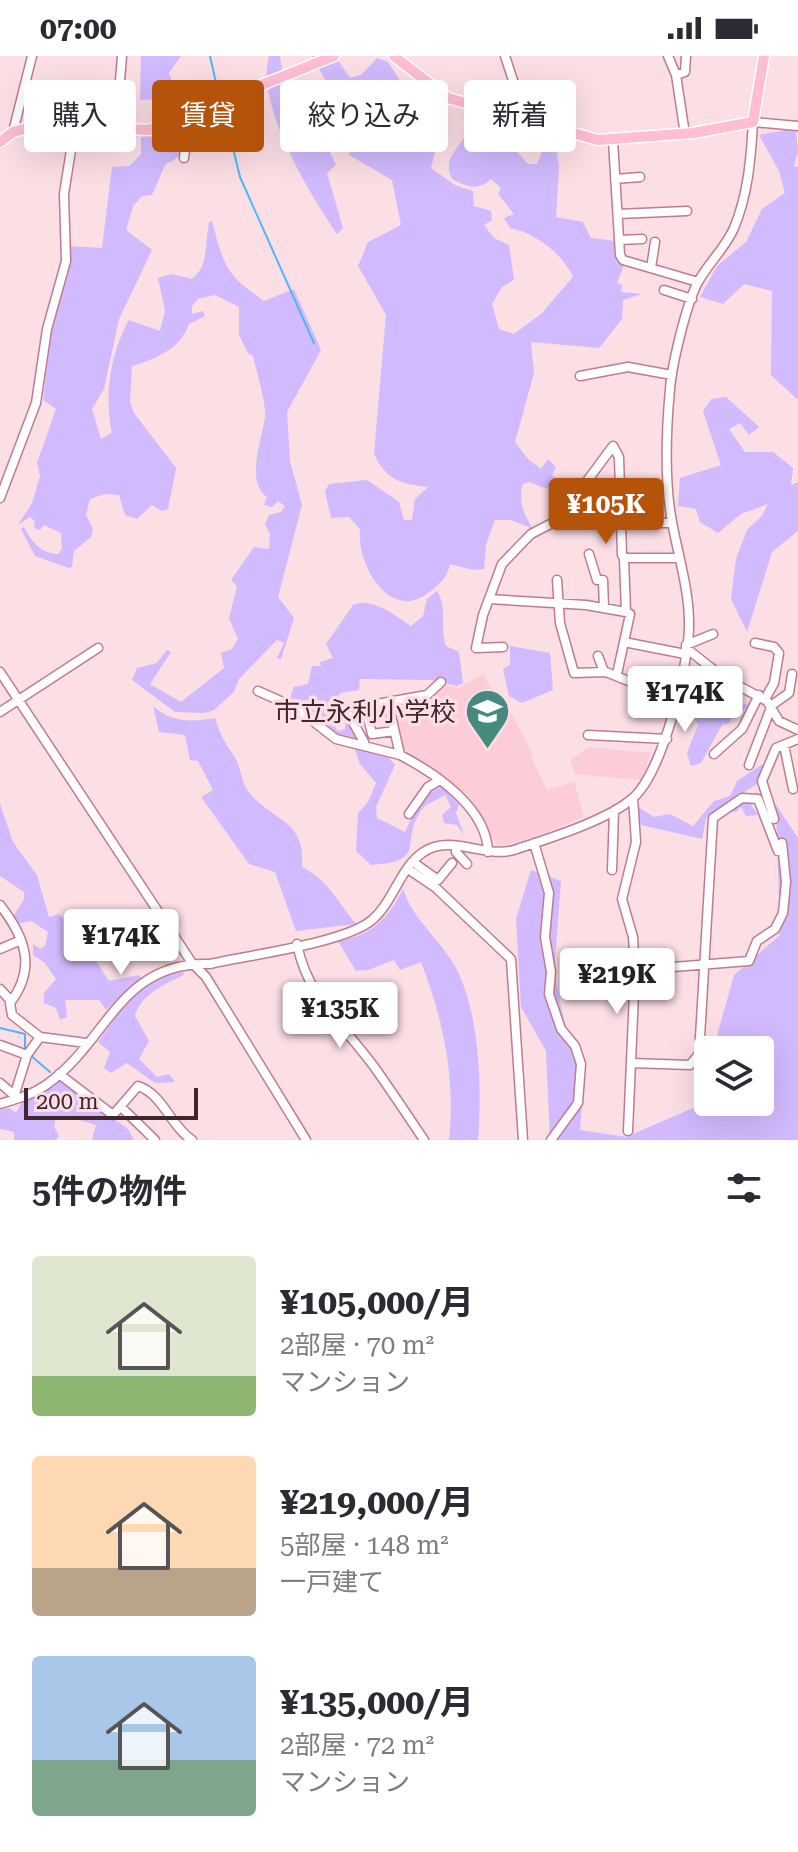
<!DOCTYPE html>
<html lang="ja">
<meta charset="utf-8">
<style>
body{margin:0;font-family:"Roboto Serif","Noto Sans JP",serif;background:#f2f2f3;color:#2b2b33;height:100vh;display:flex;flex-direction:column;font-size:30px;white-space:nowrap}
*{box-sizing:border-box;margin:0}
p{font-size:26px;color:#7c7c81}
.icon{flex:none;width:44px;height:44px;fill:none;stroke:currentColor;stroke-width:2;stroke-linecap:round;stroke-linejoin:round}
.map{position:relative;height:1084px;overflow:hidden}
.panel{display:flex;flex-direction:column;background:#fff;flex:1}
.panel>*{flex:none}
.banner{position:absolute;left:24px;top:24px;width:750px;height:72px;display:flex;gap:16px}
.controls{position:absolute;left:694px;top:980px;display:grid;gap:16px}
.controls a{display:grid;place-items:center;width:80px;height:80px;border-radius:8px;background:#fff;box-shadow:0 8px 32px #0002;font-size:40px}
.scale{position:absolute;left:24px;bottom:20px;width:174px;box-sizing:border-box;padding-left:8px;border:4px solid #40252d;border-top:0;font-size:22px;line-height:28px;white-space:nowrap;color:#40252d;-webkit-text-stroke:6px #fcdee5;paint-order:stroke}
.price{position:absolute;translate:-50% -68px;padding:0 18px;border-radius:8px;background:#fff;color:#222;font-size:26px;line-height:52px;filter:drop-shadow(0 2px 4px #0008)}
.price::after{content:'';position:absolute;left:50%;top:48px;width:24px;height:18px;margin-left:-12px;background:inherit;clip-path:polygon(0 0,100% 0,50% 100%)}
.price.current{background:#b45309;color:#fff}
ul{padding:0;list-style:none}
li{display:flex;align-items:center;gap:24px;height:200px;padding:0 32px}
li span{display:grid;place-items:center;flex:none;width:224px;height:160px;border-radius:8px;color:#555}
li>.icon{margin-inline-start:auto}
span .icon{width:96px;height:96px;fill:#fffc;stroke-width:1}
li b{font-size:34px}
h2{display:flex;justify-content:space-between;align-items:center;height:96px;padding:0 32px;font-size:34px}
.tag{padding:0 28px;border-radius:8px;background:#fff;box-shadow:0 8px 32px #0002;font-size:28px;line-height:72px}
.tag.current{background:#b45309;color:#fff}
.status{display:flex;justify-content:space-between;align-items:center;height:56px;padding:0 40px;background:#fff;direction:ltr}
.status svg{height:22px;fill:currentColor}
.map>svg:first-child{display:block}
.built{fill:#fcccd9}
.green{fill:#d1bafd}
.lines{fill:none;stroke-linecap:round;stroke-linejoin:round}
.stream{stroke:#4eb7fb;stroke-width:2}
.minor-casing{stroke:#bf7c90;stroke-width:11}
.major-casing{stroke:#fff;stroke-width:13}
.minor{stroke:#fff;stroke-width:8}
.major{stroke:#ffbed2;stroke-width:10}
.labels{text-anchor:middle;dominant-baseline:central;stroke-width:7;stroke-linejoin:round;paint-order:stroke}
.poi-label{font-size:26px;fill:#40252d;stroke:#fcdee5;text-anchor:end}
</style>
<div class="status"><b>07:00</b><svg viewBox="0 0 49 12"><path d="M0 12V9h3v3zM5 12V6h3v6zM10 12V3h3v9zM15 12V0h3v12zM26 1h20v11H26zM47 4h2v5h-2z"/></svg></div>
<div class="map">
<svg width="798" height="1084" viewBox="0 0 798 1084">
<rect width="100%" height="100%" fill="#fcdee5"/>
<path class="built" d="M483 618 493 637 499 635 502 651 507 649 533 698 530 700 547 734 574 726 584 761 526 784 498 790 471 748 426 709 401 694 394 663 436 654 433 638 443 628 459 632Z
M588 691 651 697 641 724 575 718 570 705Z"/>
<path class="green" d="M141 0H181L169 17 182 54 166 60 164 43 140 44Z
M269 0H280L284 29 304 88 323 82 336 109 327 117 343 172 337 178C310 138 255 49 269 0Z
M312 0H335L350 22 361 19 377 2 388 6 438 84 431 112 455 129 473 135 474 150 491 155 492 164 484 169 494 182 509 189 514 224 502 231 492 248 499 273 514 278 541 258 573 221C563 198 534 176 510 172L504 162 514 158 498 138 501 132 491 123C479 135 466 131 452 123 443 104 454 98 463 83 468 75 469 67 475 59H490L495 66 483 67 484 83 505 82 528 108H537L549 79 555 80 559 112 556 161 583 166 591 182 615 185 617 202 624 209 617 227 622 229 621 236 642 238 623 244 622 263 599 292 531 286 534 317 515 386 528 403 541 413 548 403 556 411 552 419 555 422 547 433 529 426 523 428C518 444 524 459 533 473L511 464H495L486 489 484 513 473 514 450 508C447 522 440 528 428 537 389 567 356 507 360 473L349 461 331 462 325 435 329 428 367 424 399 446 404 464H412L415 443 428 431C401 428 386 424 374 398L386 259 358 210 368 186 401 169 392 124 349 99 351 91 343 72 349 66Z
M186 63 180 100 165 109 152 139 142 140 133 150 126 174 152 194 119 263 104 333 92 353 101 383 112 377C104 340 110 297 129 264L160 275 165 255 158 222 171 218 192 223C209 210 205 186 209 166L212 165C224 210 225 218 264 245L294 233 321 294 287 356 290 405 302 449 278 541 294 562 281 603 277 602 284 587 277 584 239 623 234 636 214 654 205 657 175 656 132 624 137 612 157 607 167 594 171 596 150 628 181 646 224 612 221 597 232 593 238 583 229 563 237 530 231 524 254 491 269 493 270 478 265 468 269 459 281 456 285 450 278 445 272 451 264 449 267 441C245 427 262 383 265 361 267 351 256 312 253 300L248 297 239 279V251L215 239 198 243 192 250V258L203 255 205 260 189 268C181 293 155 303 132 310L130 346 134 357 176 412 168 453 162 455 152 449 137 463 125 459 119 439 105 438 90 443 86 459 93 473 91 481 74 495 72 511 69 512 35 500 21 473 24 471C32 486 40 497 58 498L62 493 61 477 44 469 40 474 34 472 35 465 30 461 18 469 32 447 40 420 37 407 56 353 43 344 52 272 70 206 69 190 102 192 112 111 130 110 141 98V81L162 77Z
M796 72 798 96 794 110 798 111V344L771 319 772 235 744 228 723 248 700 241 717 210 746 186 762 153 785 137 779 115 759 79Z
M726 341 759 371 749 379 740 367 729 373 745 396H773L793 412 791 429 798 426V475L772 496 747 576 731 543 736 503 747 474 762 460 768 448 741 458 718 477 700 466 696 453 678 450 680 422 721 409 703 355 711 343Z
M437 535C448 552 439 570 446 590L459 596 463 627 457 630 431 624 360 623 359 634 340 637 329 662 338 675 345 673V662L359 685 356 686 337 681 289 645 294 631 308 628 312 610H321L320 606 333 602 326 588 353 549C374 541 395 560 411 570L423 560 427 543Z
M510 590 550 597 553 634 522 647 509 640 503 613 510 609Z
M711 616 724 625 705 637 703 647 710 651 737 646 748 649 742 656H731L730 667 722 669 701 707 691 710 687 697 698 669 691 652 681 645 690 644 697 630 705 627Z
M153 650C172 667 191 666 215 662 220 679 225 687 234 700 241 711 241 725 248 735 272 766 306 762 302 811 328 824 338 846 356 868L296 875 275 816 249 808 201 741 213 734 198 705 190 704 185 679 159 676Z
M360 693 389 702 395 709 376 751 377 762 405 776C414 758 421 736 442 731L459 748 456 757 464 779 457 769 444 767 442 759 451 751 445 739C439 743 427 747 423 752 397 786 431 805 371 809L356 795 358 757 368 746 376 727 360 708 355 694Z
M766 706 757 728 743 737 758 759 746 760 741 751 736 756 719 754 706 762 702 783 641 769 637 750 654 761 670 758 693 770 714 745 730 740 737 725Z
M0 748 13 786 37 819 49 861 59 858 67 866 74 891 86 889 109 925 139 919 141 922 106 954 99 944H65L67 961 60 964 56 952 44 947V937L56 923 45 907 33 899V888L40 893 45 890 48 876 31 865 17 868 13 861 24 843V836L0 820Z
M776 749 798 782V1084H550L546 995 521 951 516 863 531 814 561 825 554 917 565 968 584 1026 580 1074 626 1081 700 1049 702 1018 708 1005V1046H760V994H713L734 919 780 879Z
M403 833C413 865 442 884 457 914 480 960 482 1034 478 1084H449C456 1024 443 962 421 906L400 914 394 904 368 914 356 915 338 885C372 880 388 862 403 833Z
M183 916 184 919C165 928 141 938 135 960L149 985 139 1003 157 1021 169 1018 175 1026 155 1027 127 1007 111 1017 104 1012 110 996 98 986C121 955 138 922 183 916Z
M60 1024 128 1073 134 1084H92L96 1069 73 1062H56L54 1070 59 1080 56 1084H14V1076L0 1073V1054L9 1052 16 1057 22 1045Z"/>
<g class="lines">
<path class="stream" d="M210 0 218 36
M223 51 240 121 314 287
M0 972 25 978V995
M30 999 50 1016"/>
<defs>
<path id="minor" d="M505 0 526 64
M668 0 676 19
M428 55 437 36
M92 71 99 36
M116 74 122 0
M13 76 32 0
M685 78 676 19 685 16 686 0
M613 85 620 199 623 204 698 226
M184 102 190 57
M615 123 640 121
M618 158 687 155
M619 184 642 183
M651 212 655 186
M664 234 692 243
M580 320 628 311 672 319
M0 442 36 347 47 273 66 205 64 138 75 69
M592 466 622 465
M622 467H672
M589 498 597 524H603L604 552
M624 502 626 556 630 558 624 586 685 598
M557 524 560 567 574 617 606 616 648 633H677
M489 543 586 549 626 556
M755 587 774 591 779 597 774 627 765 643
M686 589 713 578
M503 591 476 592 483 559 502 508 531 478 558 464 613 390 619 401 622 499 624 502H679
M686 592 724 622 767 645 779 665 798 674
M598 600 604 616
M0 616 192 907 206 921 306 1084
M617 618 624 586
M441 626 427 639 388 646 400 699C435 717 487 752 488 796
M258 635 296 652 336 683 400 699
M388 646 365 650 372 678 394 675
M654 651 657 635
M0 656 98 592
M349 659 364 686
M588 679 667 683
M784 689 793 733
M714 698 742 673 759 639
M749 709 772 649 789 637 792 618
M409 758 428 731 440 724
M774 763 762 725 776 692 798 683
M534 787 549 837 545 881 551 916 549 938 561 973 575 990 581 1008 578 1047 551 1084
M456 790V796L467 808
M417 809 438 824 452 807
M408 813 436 832 511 903 523 1084
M612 814 614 755
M0 849C25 881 37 912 10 947L12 959 40 981 86 987
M297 888C308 943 344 969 375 1012 392 1036 408 1060 424 1084
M0 893 21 884
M635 914 749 905 757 885 775 873 783 857 786 826 782 787
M0 933 11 945
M0 989 27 999
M631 1007 690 1009 699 998 713 762 742 742 758 743 778 795
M59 1018 113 1059 138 1030C163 1038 171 1071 192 1084
M0 1027 15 1040
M13 1044 27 999 40 981
M0 1048C16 1043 32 1039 46 1029 108 986 119 905 210 908 249 899 345 887 372 864 396 844 402 801 434 791 461 783 489 803 517 793 550 782 608 764 633 742 663 716 690 606 689 567 689 533 678 499 672 466 664 423 666 376 670 333 672 308 686 250 697 228 707 208 725 193 734 172 748 139 751 102 753 66L798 70
M121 1051 155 1084
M628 1075 635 914 633 881 622 843 636 786 633 742"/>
<path id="major" d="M394 0 448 42 598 84 693 77 753 66 764 0
M0 86 13 76 39 69 149 74 334 0"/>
</defs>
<use href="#minor" class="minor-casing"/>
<use href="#major" class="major-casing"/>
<use href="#minor" class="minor"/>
<use href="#major" class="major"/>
</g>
<defs>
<symbol id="school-pin" viewBox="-11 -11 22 30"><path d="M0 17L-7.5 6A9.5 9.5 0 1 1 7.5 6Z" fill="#468a7d" stroke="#fcdee5"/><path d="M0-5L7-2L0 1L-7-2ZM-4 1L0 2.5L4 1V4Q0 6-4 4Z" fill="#fff"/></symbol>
</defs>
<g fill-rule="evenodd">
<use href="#school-pin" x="462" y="630" width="51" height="69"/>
</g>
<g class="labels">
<g class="poi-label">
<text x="456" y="656">市立永利小学校</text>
</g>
</g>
</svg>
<div class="controls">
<a><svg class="icon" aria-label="layers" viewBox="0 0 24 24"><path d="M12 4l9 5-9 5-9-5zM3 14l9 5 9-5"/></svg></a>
</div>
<div class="scale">200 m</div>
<b class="price current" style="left:606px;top:490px">¥105K</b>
<b class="price" style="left:685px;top:678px">¥174K</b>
<b class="price" style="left:121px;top:921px">¥174K</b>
<b class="price" style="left:617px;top:960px">¥219K</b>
<b class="price" style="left:340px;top:994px">¥135K</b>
<div class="banner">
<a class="tag">購入</a>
<a class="tag current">賃貸</a>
<a class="tag">絞り込み</a>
<a class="tag">新着</a>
</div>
</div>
<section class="panel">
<h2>5件の物件<svg class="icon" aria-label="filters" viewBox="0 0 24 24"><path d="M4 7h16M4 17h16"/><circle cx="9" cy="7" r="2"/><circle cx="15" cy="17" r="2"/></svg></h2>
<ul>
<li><span style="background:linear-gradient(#dfe7d0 75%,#8fb573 0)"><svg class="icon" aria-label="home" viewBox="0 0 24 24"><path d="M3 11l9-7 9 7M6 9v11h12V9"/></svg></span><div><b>¥105,000/月</b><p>2部屋 · 70 m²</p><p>マンション</p></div></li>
<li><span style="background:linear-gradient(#ffd9b3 70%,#b9a48a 0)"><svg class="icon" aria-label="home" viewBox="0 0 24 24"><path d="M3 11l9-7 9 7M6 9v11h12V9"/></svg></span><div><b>¥219,000/月</b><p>5部屋 · 148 m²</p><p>一戸建て</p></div></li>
<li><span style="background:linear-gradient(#a9c7e8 65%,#7fa58c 0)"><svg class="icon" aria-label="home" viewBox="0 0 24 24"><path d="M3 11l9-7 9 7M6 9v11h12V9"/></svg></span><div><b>¥135,000/月</b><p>2部屋 · 72 m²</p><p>マンション</p></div></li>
</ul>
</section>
